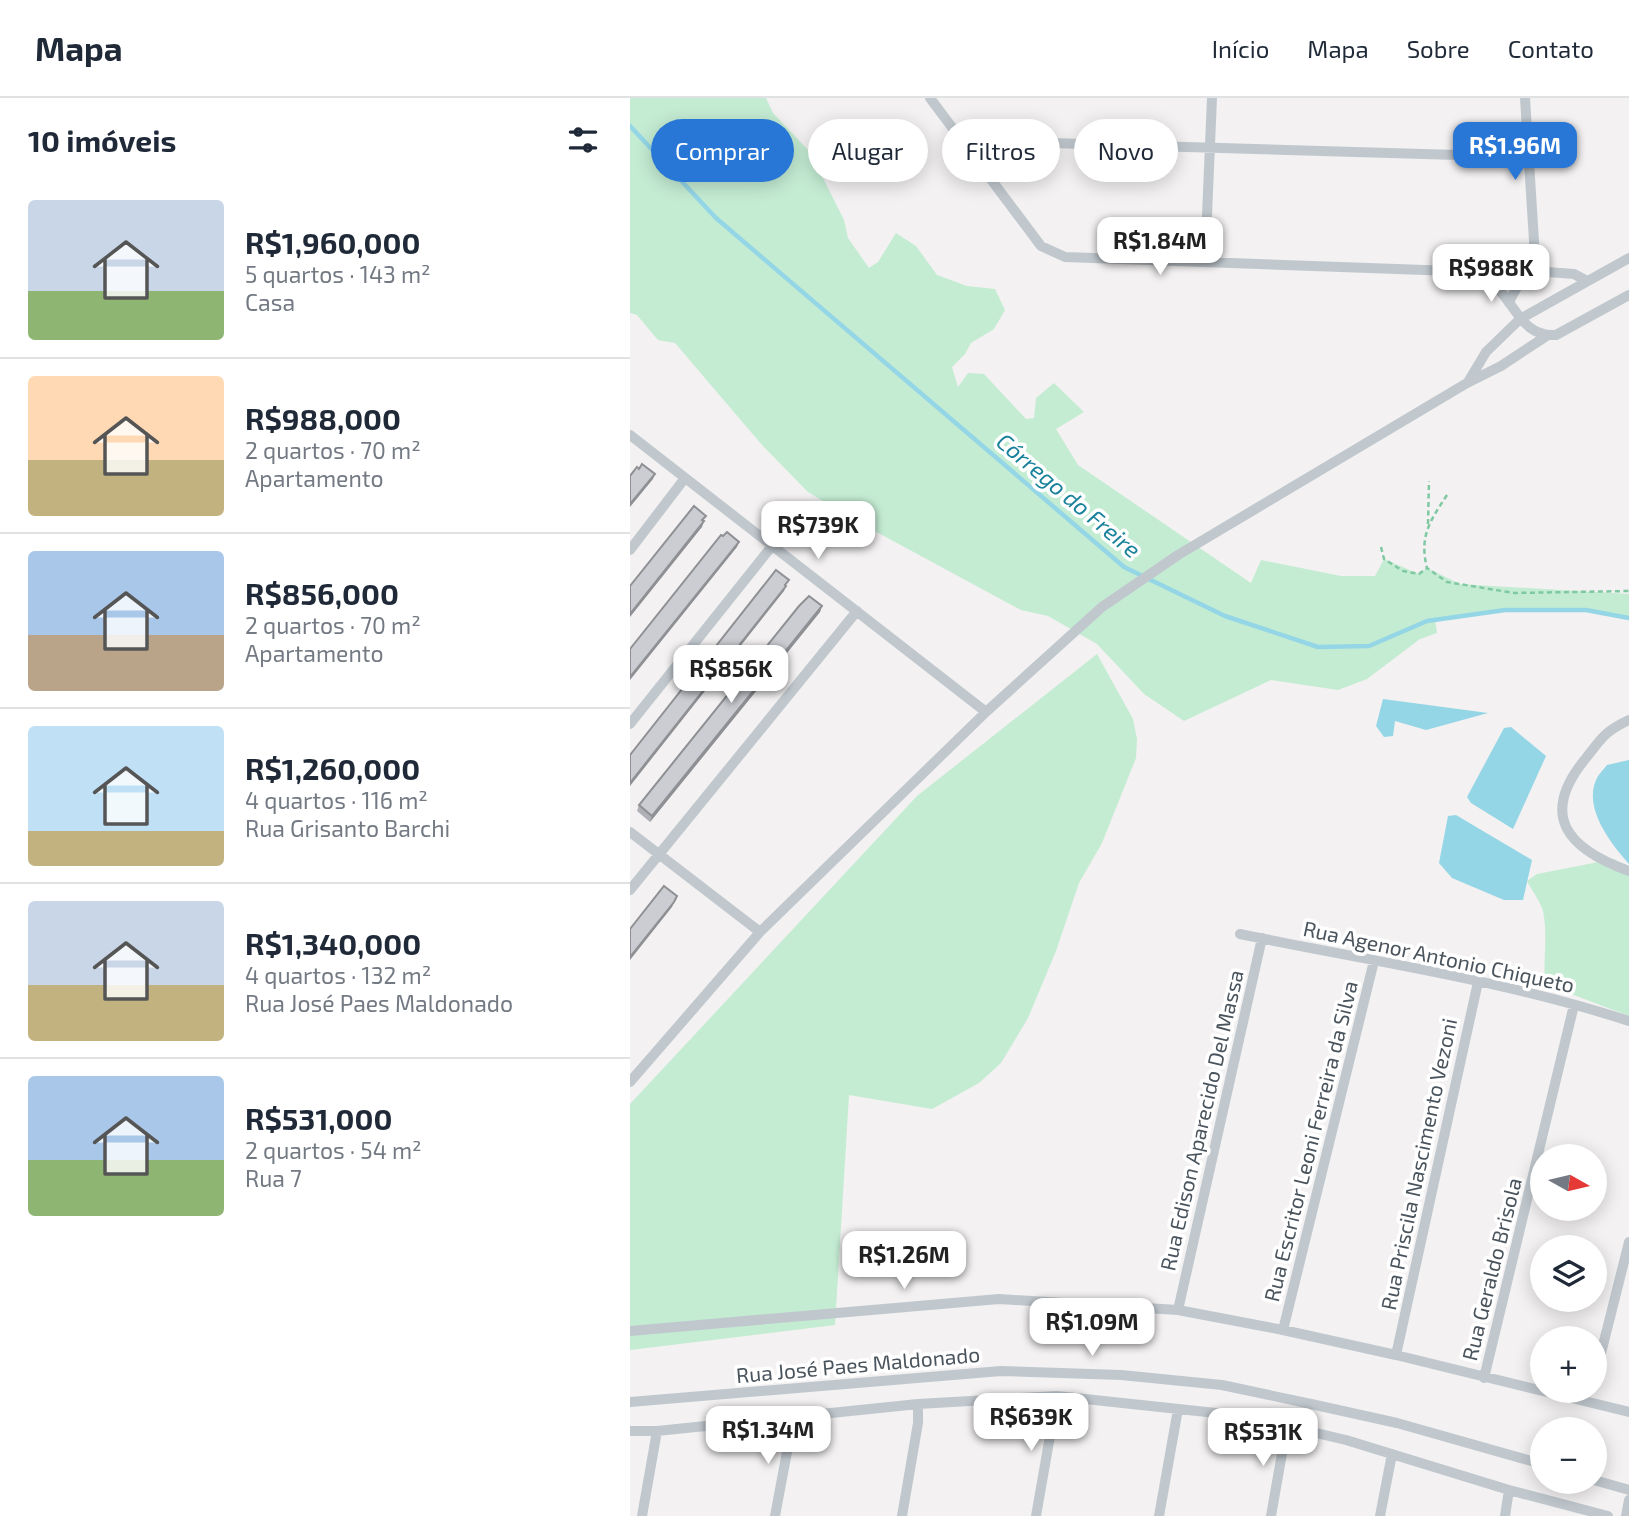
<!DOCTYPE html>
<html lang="pt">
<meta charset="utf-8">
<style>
body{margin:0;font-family:"Exo 2",sans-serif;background:#f2f2f3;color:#1f2937;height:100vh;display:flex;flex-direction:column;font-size:26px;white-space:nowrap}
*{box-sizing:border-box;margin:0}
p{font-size:23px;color:#747a83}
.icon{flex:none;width:38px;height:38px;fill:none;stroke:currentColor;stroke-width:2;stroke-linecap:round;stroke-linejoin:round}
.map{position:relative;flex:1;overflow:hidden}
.sheet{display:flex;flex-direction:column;background:#fff;width:630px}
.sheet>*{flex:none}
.guide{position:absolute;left:21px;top:21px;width:665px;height:63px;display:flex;gap:14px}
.needle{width:46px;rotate:98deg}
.tools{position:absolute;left:900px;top:1046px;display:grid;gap:14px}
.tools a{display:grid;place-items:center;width:77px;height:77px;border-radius:50%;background:#fff;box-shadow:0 4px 18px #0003;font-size:35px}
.price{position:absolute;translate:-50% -60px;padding:0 16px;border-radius:14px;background:#fff;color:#222;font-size:23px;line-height:46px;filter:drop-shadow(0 2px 4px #0008)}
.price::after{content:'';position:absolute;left:50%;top:42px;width:21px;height:16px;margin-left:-10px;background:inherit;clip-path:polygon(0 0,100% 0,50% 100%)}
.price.on{background:#2877d6;color:#fff}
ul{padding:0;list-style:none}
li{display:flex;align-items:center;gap:21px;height:175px;padding:0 28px}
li+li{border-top:2px solid #e0e1e3}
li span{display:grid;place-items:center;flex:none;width:196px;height:140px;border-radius:7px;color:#555}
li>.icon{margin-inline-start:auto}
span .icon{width:84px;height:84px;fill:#fffc;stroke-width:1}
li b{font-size:30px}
h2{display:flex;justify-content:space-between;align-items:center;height:84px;padding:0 28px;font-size:30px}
.pill{padding:0 24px;border-radius:32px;background:#fff;box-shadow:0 4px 18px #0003;font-size:24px;line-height:63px}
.pill.on{background:#2877d6;color:#fff}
header{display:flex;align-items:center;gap:42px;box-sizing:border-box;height:98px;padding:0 35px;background:#fff;border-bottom:2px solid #e0e1e3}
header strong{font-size:33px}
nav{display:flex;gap:38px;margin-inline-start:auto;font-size:24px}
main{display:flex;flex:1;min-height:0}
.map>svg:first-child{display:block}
.green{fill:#c4ecd3}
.water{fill:#94d6e6}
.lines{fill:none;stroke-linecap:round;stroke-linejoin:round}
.stream{stroke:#94d6e6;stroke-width:4.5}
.path{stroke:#7ec8a2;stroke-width:2.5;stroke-dasharray:5 3.5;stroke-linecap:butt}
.street{stroke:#c0c8ce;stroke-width:10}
.wall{fill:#afb0b5}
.shaded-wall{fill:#8e9094}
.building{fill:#cbcdd3;stroke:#8e9094;stroke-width:2}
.labels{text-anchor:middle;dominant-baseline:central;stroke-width:7;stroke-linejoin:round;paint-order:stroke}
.street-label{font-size:21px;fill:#4a545d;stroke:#fff}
.water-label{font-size:23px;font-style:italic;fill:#18819b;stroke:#fff}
</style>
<header>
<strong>Mapa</strong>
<nav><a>Início</a><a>Mapa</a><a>Sobre</a><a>Contato</a></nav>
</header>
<main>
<section class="sheet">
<h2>10 imóveis<svg class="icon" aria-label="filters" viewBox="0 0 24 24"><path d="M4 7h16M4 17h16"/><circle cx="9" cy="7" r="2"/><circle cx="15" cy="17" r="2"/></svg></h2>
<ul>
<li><span style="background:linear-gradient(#c9d6e8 65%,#8fb573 0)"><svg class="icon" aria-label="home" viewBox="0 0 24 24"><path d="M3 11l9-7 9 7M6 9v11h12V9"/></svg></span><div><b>R$1,960,000</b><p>5 quartos · 143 m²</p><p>Casa</p></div></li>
<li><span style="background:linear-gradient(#ffd9b3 60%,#c2b280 0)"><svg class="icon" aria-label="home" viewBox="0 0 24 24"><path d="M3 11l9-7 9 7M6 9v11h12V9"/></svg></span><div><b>R$988,000</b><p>2 quartos · 70 m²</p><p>Apartamento</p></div></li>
<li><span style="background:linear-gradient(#a9c7e8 60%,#b9a48a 0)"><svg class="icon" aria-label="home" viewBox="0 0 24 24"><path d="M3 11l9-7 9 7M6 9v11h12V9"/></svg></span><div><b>R$856,000</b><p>2 quartos · 70 m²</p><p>Apartamento</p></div></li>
<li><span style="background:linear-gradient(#bfe0f5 75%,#c2b280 0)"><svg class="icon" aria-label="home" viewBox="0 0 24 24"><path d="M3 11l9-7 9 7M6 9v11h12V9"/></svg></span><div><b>R$1,260,000</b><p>4 quartos · 116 m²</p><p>Rua Grisanto Barchi</p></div></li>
<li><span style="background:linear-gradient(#c9d6e8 60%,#c2b280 0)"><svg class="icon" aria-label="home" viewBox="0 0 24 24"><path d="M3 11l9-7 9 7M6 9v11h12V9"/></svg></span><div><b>R$1,340,000</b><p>4 quartos · 132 m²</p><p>Rua José Paes Maldonado</p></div></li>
<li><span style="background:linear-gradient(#a9c7e8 60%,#8fb573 0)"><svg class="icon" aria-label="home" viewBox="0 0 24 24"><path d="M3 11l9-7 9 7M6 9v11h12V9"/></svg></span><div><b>R$531,000</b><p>2 quartos · 54 m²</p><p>Rua 7</p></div></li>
</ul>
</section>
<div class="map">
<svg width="999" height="1418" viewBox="0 0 999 1418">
<rect width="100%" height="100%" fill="#f3f1f1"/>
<path class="green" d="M0 0H136L143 15 180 54 214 122 218 140 239 170 248 164 266 135 286 148 307 177 337 188 365 191 375 212 364 231 341 245 335 256 322 269 328 289 338 275 354 276 396 321 404 320 406 300 424 285 454 314 426 331 448 367 621 485 631 462 711 478H745L754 461 789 476 797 470 830 486 999 496V520L956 512H876L805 522 807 535 790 541 737 581 708 592 641 582 554 623 514 596 467 546 418 518 391 512 228 424 178 394 132 347 45 245 28 242 7 217 0 215Z
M467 556 503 621 507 641 506 660 472 745 449 785 426 853 398 920 371 965 349 985 302 1011 219 997 205 1227 0 1252V1006L287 698Z
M984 761 999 770V918L915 886C913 862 918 837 913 813 910 803 902 793 897 783L907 776Z"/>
<path class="water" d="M753 601 858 615 796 632 765 623 763 638 754 639 746 628Z
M881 629 916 658 883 731 841 705 837 699 874 630Z
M999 662V766C981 746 952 709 967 680 969 676 974 671 977 667Z
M826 717 902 762 893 802H874L822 780 809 765 818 718Z"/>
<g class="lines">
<path class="stream" d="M0 28 86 120 494 469 595 518 688 549 739 548 797 523 875 512H956L999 520"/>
<path class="path" d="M817 397C800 423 789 438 797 470L817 484 884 495 999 493
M798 426 799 383
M751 449 754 461 773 473 789 476 797 470"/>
<path class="street" d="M300 0 411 148 435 159 851 174 862 170 944 176 957 183
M336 49 353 43 899 59
M575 164 582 0
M851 174C858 180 866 186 871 194 888 214 896 239 926 237L999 197
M879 205C885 188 898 176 905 159L895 0
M838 284 856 254 890 221 999 160
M0 337 356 614
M0 452 55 380
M999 622C975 633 972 640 956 660 908 718 938 751 999 773
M0 626 142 448
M0 734 130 834
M0 792 227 513
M610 836C740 863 873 882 999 923
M0 984 130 834 356 614 472 509 548 457 837 285 871 268 918 237
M548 1212 632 840
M653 1232 744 863
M0 1233 369 1201 548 1212 653 1232 766 1257 999 1314
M766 1257 848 884
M854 1280 944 907
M964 1283 999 1144
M0 1304 371 1273 491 1277 592 1287 681 1306 767 1325 912 1366
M0 1333H27L288 1306 427 1298 614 1318 716 1342 879 1392 978 1418
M964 1382 999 1392
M12 1418 27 1333
M145 1418 160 1338V1320
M272 1418 288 1325V1306
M406 1418 427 1298
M529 1418 548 1311
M641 1418 657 1327
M750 1418 762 1356
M875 1418 879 1392
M996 1418 999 1402"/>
</g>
<path class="wall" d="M192 508 190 514 20 724 7 713 9 707Z"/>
<path class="shaded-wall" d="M25 376 23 381 0 409V406Z
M74 423 72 429 0 519V516Z
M109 444 107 449 0 582V579Z
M156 488 154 493 0 688V685Z
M192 508 190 514 20 724 22 718Z
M44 804 42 809 0 862V859Z"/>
<path class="building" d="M12 366 25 376 0 406V378L7 369 9 371Z
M64 408 76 418 72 422 74 423 0 516V488Z
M97 434 109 444 0 579V551L91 437 93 438Z
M146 472 159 482 155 487 156 488 0 685V657Z
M179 498 192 508 22 718 9 707 169 508Z
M34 788 47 798 44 804 0 859V831Z"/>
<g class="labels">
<g class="street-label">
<text transform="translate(809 858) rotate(12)">Rua Agenor Antonio Chiqueto</text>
<text transform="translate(571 1022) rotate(-77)">Rua Edison Aparecido Del Massa</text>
<text transform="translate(680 1043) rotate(-76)">Rua Escritor Leoni Ferreira da Silva</text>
<text transform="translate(788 1066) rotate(-78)">Rua Priscila Nascimento Vezoni</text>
<text transform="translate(861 1171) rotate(-76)">Rua Geraldo Brisola</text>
<text transform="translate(228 1266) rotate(-5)">Rua José Paes Maldonado</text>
</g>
<g class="water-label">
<text transform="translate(439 397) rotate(40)">Córrego do Freire</text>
</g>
</g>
</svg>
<div class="tools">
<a><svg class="needle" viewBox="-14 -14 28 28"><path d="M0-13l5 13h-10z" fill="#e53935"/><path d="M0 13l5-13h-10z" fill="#747a83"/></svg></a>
<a><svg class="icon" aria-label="layers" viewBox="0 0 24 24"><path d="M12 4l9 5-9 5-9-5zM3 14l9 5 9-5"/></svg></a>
<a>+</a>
<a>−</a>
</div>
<b class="price on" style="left:885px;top:84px">R$1.96M</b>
<b class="price" style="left:530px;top:179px">R$1.84M</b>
<b class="price" style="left:861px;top:206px">R$988K</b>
<b class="price" style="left:188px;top:463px">R$739K</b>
<b class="price" style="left:101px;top:607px">R$856K</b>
<b class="price" style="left:274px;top:1193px">R$1.26M</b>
<b class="price" style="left:462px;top:1260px">R$1.09M</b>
<b class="price" style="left:401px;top:1355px">R$639K</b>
<b class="price" style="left:138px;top:1368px">R$1.34M</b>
<b class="price" style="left:633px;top:1370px">R$531K</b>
<div class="guide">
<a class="pill on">Comprar</a>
<a class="pill">Alugar</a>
<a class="pill">Filtros</a>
<a class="pill">Novo</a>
</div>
</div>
</main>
